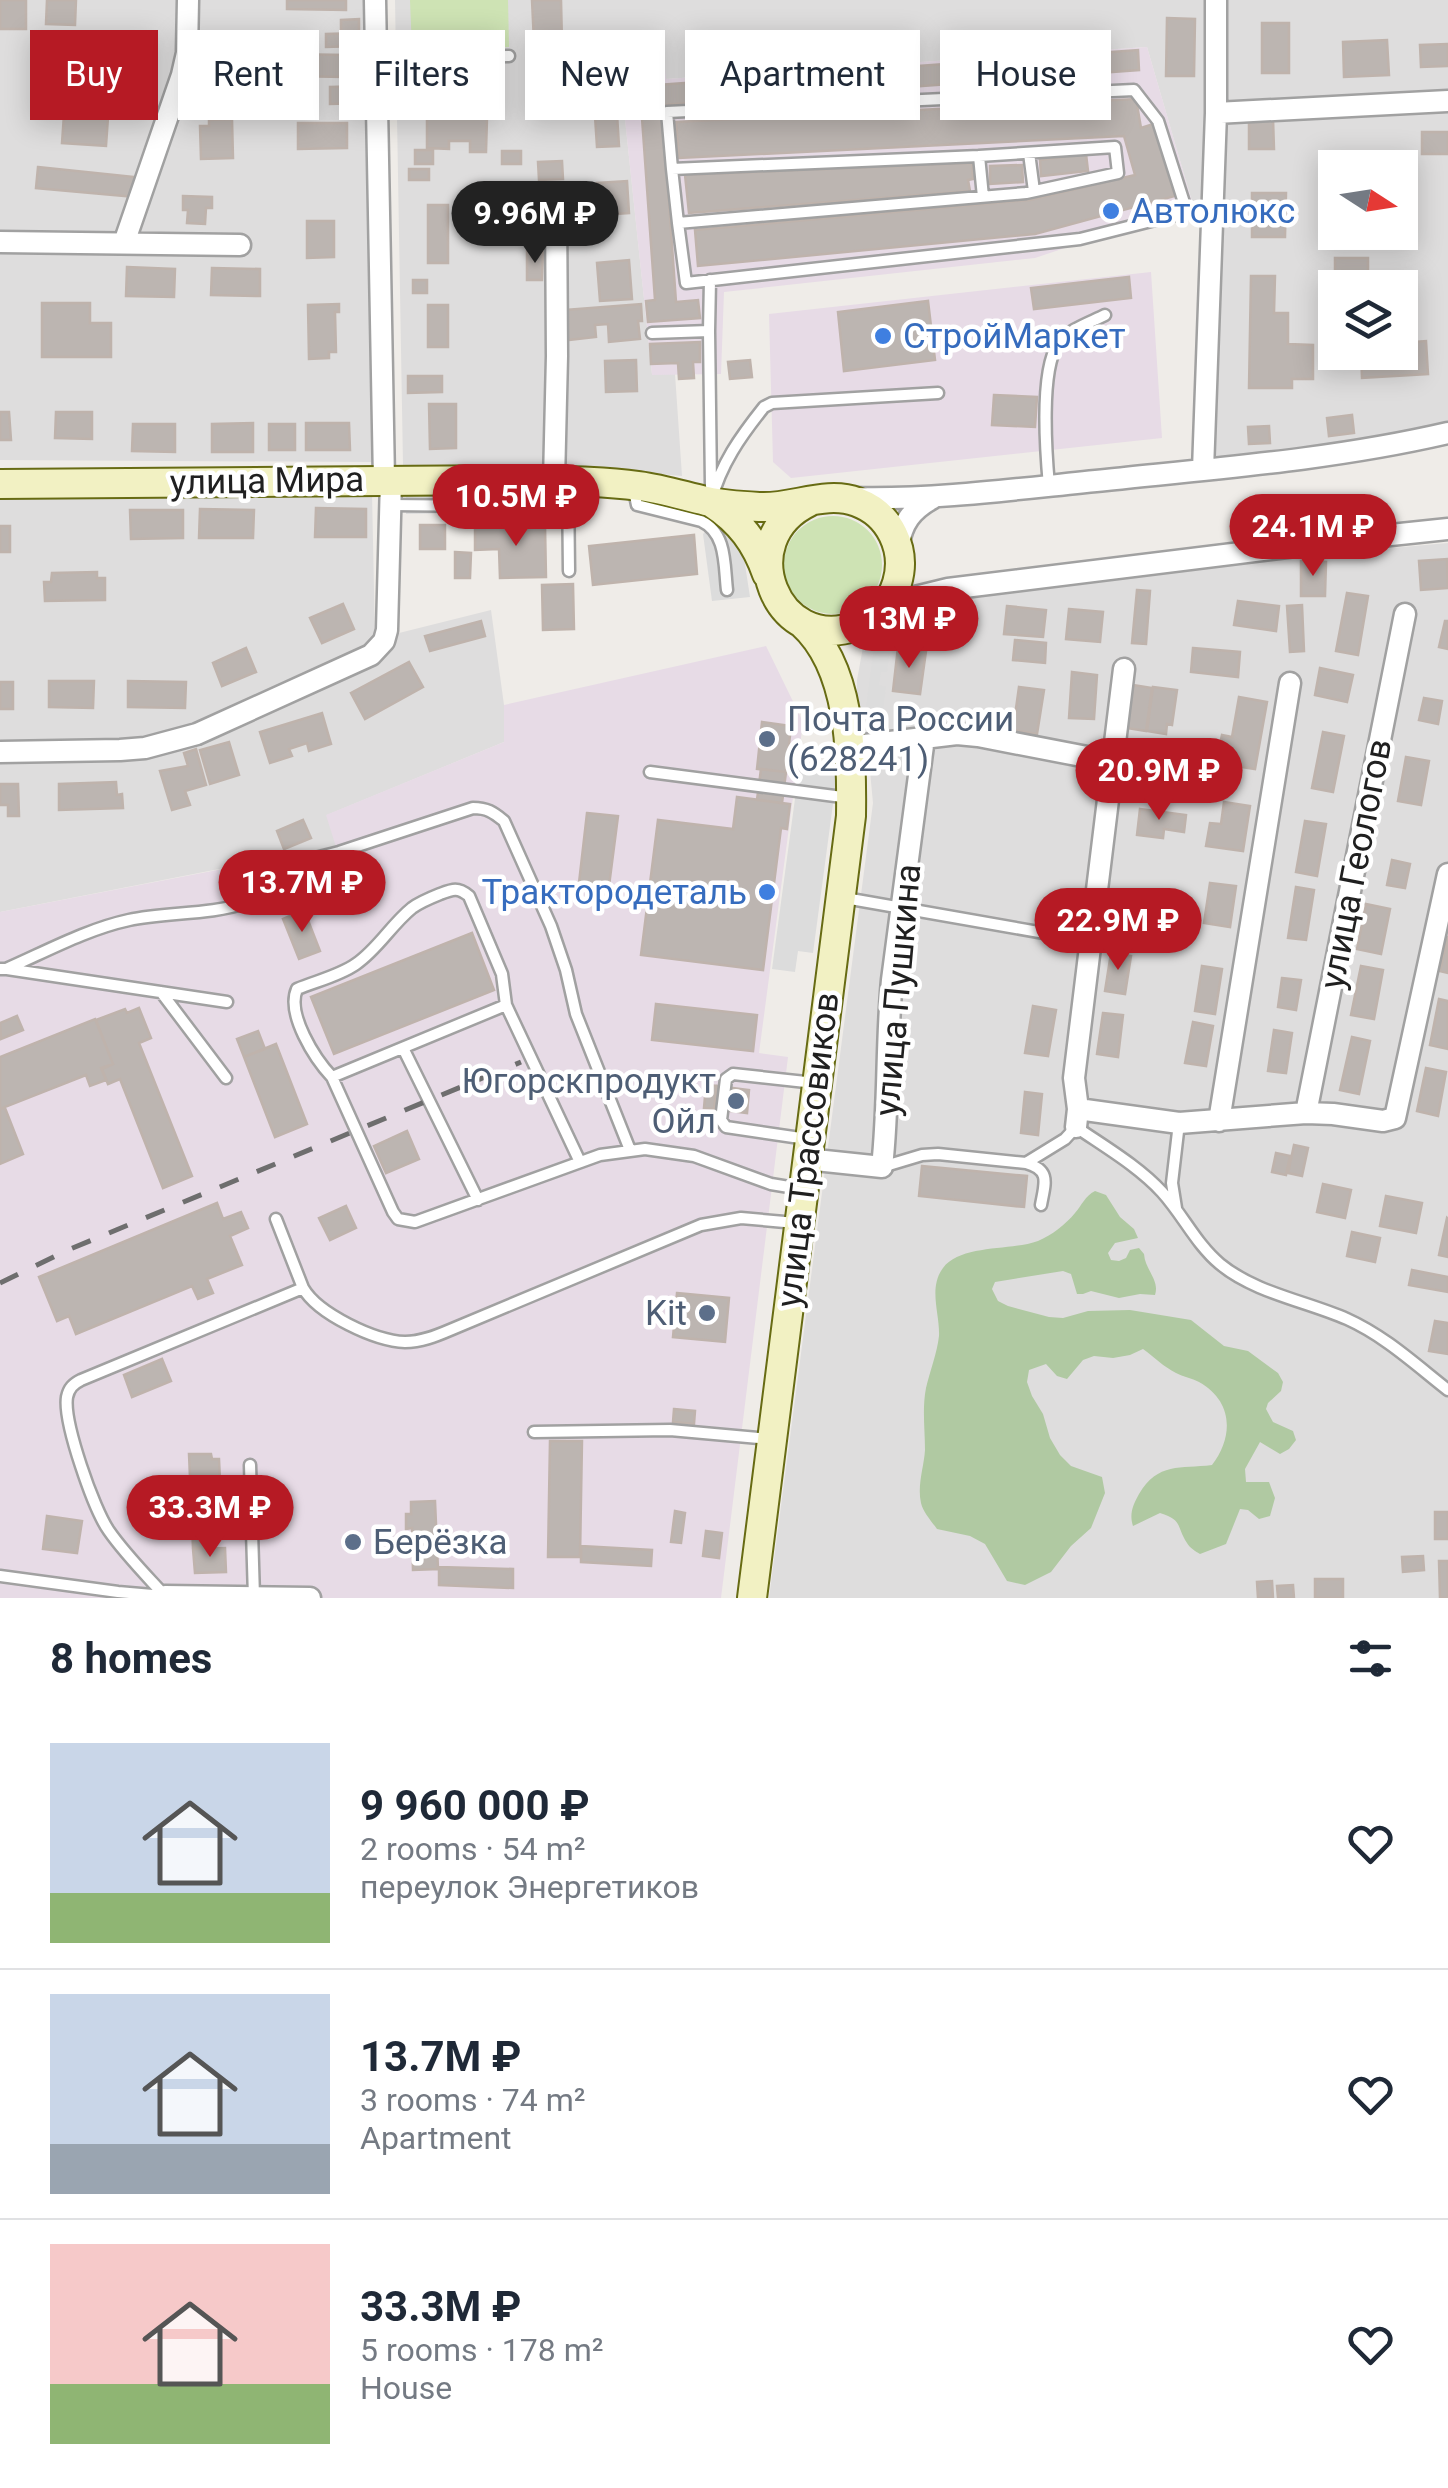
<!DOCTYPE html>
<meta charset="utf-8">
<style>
body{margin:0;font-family:Roboto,sans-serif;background:#f6f6f7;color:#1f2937;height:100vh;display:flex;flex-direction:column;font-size:38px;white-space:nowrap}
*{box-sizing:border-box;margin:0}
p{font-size:32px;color:#747a83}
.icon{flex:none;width:55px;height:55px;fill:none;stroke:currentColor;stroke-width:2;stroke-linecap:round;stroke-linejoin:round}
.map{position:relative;height:1598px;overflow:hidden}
.details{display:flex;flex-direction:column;background:#fff;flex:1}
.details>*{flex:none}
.guide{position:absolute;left:30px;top:30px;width:1390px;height:90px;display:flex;gap:20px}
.needle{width:65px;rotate:102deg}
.buttons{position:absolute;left:1318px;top:150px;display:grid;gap:20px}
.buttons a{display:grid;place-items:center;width:100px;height:100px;border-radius:0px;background:#fff;box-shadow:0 5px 25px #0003;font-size:50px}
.price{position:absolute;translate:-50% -85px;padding:0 22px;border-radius:35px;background:#b61a24;color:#fff;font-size:32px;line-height:65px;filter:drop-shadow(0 2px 5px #0008)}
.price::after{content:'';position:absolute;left:50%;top:60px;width:30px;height:22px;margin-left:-15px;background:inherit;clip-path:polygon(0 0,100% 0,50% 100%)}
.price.current{background:#222;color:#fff}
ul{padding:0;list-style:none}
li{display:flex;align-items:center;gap:30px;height:250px;padding:0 50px}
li+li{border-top:2px solid #e0e1e3}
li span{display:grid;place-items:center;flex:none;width:280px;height:200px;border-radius:0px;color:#555}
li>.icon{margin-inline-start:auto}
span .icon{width:120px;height:120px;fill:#fffc;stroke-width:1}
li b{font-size:42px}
h2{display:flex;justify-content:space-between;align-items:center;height:120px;padding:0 50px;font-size:42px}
.tag{padding:0 35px;border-radius:0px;background:#fff;box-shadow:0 5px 25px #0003;font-size:35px;line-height:90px}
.tag.current{background:#b61a24;color:#fff}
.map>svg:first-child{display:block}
.residential{fill:#dedddd;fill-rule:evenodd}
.industrial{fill:#e7dbe6}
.grass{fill:#cee3b4}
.forest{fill:#b0c9a2}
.parking{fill:#dcdcdc}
.building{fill:#bcb5b1;stroke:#bfb3ac;stroke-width:2.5}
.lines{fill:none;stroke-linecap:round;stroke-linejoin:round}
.service-casing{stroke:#a1a1a1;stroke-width:15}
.minor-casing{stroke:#a1a1a1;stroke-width:25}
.secondary-casing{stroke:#676b13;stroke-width:32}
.service{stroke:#fff;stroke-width:10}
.minor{stroke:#fff;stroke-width:20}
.secondary{stroke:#f2f1c3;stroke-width:28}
.rail{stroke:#6e6e6e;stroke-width:5;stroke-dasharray:20 20;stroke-linecap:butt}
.shop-dot{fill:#3f7fe0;stroke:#fff;stroke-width:4}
.service-dot{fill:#5c6f8a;stroke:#fff;stroke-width:4}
.labels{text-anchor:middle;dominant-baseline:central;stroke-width:9;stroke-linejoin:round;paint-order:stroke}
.shop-label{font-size:35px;fill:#366cbe;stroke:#fff;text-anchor:start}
.street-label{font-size:35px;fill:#202020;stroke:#fff}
.service-label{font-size:35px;fill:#4e5e75;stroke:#fff;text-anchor:start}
</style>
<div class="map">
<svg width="1448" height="1598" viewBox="0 0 1448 1598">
<rect width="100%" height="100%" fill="#efece8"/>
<path class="residential" d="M0 0H365L372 462 0 460Z
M395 0H1448V425L1369 441 1214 457 1220 207 1193 205 1147 47 665 79V70L620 72 652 374H675L682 476 564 465H403ZM1335 168H1400V232H1335ZM1335 288H1400V352H1335Z
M372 493 375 639 491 610 504 705V742L327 815 337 846 0 912V496Z
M1448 543V1598H769L873 803 870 771 857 705V680L863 647 871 635 887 620 906 608 929 602 1346 552Z"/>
<path class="industrial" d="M1147 47 1193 205 1035 258 724 292 721 374 652 375 620 72 665 69 666 79Z
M1151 272 1162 438 791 478 773 462 769 314Z
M766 646 803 722 759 1053 788 1057 721 1598H0V912L336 847 326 815 504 742V705Z"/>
<path class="grass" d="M410 0H508L509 47 412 50Z
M784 565a49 49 0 1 1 98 0a49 49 0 1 1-98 0Z"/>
<path class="forest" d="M1095 1191 1106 1195 1120 1217 1134 1229 1138 1238 1115 1243 1108 1253 1111 1260 1119 1261 1126 1258 1130 1250 1139 1248 1144 1254C1145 1270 1160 1280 1155 1295L1140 1294 1119 1298 1091 1291 1083 1294H1077L1071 1274 1063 1271 995 1282 992 1289 998 1301 1008 1306 1049 1317 1063 1318 1088 1311 1130 1310 1191 1320 1224 1346 1248 1351 1271 1368 1278 1373 1283 1382 1281 1391 1268 1403 1266 1409 1273 1422 1293 1431 1296 1440 1289 1449 1280 1454 1260 1442 1245 1469 1246 1482H1269L1275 1498 1270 1516 1259 1519 1248 1510 1240 1509 1226 1544 1200 1554C1196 1552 1189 1547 1187 1543 1176 1526 1183 1520 1160 1513L1133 1526C1129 1514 1133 1505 1139 1494 1158 1462 1180 1469 1212 1465 1234 1436 1233 1401 1199 1382 1192 1378 1183 1377 1176 1373 1164 1367 1154 1357 1143 1349L1130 1355 1113 1358 1094 1356 1083 1360 1067 1379 1057 1376 1046 1364 1029 1370 1027 1382 1032 1396 1043 1414 1050 1438 1060 1455 1071 1466 1102 1477 1105 1493 1091 1528 1071 1546 1051 1572 1025 1585 1007 1581 985 1544 970 1536 937 1529C932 1522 923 1512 921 1503 917 1485 924 1467 925 1450 925 1429 922 1409 926 1388 930 1371 937 1353 939 1336 940 1314 928 1288 943 1268 961 1244 1011 1251 1038 1241 1052 1235 1065 1225 1075 1213 1082 1205 1085 1196 1095 1191Z"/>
<path class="parking" d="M406 495 549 497V521L470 523 469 513 406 514Z
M713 524 735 542 744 558 750 597 712 601 703 534Z
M876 632 892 635 887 672H881L879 685 886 687 883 709 866 707Z
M799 769 837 774 813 953 798 951 795 972 772 969Z"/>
<path class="building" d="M0 0H26V29H0Z
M47 0H76L75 25 46 24Z
M287 0H346V10L287 9Z
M532 0H561L562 42H534Z
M1167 18 1195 19 1194 76H1166Z
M359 19V33L341 34V20Z
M1262 23H1289V73H1262Z
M359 33 360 46 326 47V34Z
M1387 40 1389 75 1344 77 1343 42Z
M1448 44V66L1421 67 1420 45Z
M1138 50 1139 70 662 105 676 302 698 300 700 318 648 322 646 301 655 300 641 104 628 105 626 78 656 76 657 85Z
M287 54 346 55 345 77 287 76Z
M66 86 110 89 106 146 62 143Z
M364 86V103L330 104V87Z
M1136 99 1141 128 1153 124 1175 196 1035 234 698 266 695 230 1030 200 1135 175 1124 136 679 158 676 122Z
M462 110H472V118H487L486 152H470V141H449V149L427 148V118H437V111H446V118H461Z
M617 114 619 146 597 147 595 116Z
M1273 118 1274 149H1249V119Z
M232 119 233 158 201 159 200 126H209V120Z
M298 123H347V148L298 149Z
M1422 132H1448V154H1422Z
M415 150H433V164H415Z
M502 151H521V164H502Z
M1086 154 1088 171 1041 176 1040 160Z
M562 161 563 179 539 180 538 162Z
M972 163 973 179 968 180 970 191 689 213 685 175Z
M1022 165 1023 182 990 184V166Z
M38 167 135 177 134 197 36 188Z
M409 169H429V180H409Z
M627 181 629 213 599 215 597 183Z
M1252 193H1286L1285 237H1252Z
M183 196 212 197V208H206L205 224 187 223 188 210H183Z
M428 205H448V263H428Z
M307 221H334V257L307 258Z
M527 251 543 252 542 280H527Z
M1335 258H1368V288H1335Z
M629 260 632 299 600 301 597 263Z
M127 267 175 269 174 297 126 296Z
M212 268 260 269V296L211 295Z
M1251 276H1275L1274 313H1288V344L1313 345V379H1292V388H1249Z
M1129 277 1131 298 1034 309 1031 288Z
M413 280H427V293H413Z
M928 301 935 360 844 371 838 312Z
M42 303H90V323H111V357H42Z
M339 304V312H335L336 352H329V358L309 359 308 305Z
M641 304 642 321H638L640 339 609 342 608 324 595 325 596 337 568 340 566 310Z
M428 305H448V347H428Z
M1426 341 1428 374 1362 378 1361 352H1400V343Z
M700 342V362H693L694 378 679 379 678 363 651 364 650 344Z
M636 360 637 391 606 392 605 361Z
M750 360 752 377 730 379 728 362Z
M408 376H442V392L408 393Z
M994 395 1037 397 1035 427 992 425Z
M429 404H456V448L430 449Z
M0 412H9L11 440H0Z
M56 412H92V439L55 438Z
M1352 415 1354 433 1329 436 1327 418Z
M253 423V452H212V424Z
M306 423H349L350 450H306Z
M133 424H175V452L132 451Z
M269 424H295V450H269Z
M1269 426 1270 443 1249 444 1248 427Z
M316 508 366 509V537H315Z
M200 509 254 510 253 538H199Z
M130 510H183V538L131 539Z
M420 525H445V549H420Z
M545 525 546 577 500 578 499 549 475 550V527Z
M0 526H10V552H0Z
M694 535 697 574 593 585 589 546Z
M455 552 471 553 470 578H455Z
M1447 559 1448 588 1421 590 1419 561Z
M1301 561 1326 562 1325 596H1301Z
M97 572V578H105V600L45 601 44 582H51L52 573Z
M573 584 574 629 543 630 542 585Z
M1137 590 1150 591 1146 644 1132 643Z
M1347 593 1368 596 1358 655 1336 651Z
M1238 601 1279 606 1276 631 1234 625Z
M343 604 354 629 322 643 310 618Z
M1302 605 1304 651 1290 652 1287 606Z
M1007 606 1046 610 1043 637 1004 634Z
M1069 609 1103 612 1100 642 1066 639Z
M481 621 485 636 430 651 425 636Z
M1445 621H1448V649L1439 647Z
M1015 640 1046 643 1045 663 1013 660Z
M898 647 926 651 920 694 893 691Z
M246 648 256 672 222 686 213 663Z
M1193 648 1240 652 1238 677 1191 672Z
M409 662 423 687 365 719 351 693Z
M1320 668 1353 675 1347 702 1315 695Z
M1072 672 1097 675 1094 719 1069 718Z
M49 681H94L93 708 49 707Z
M128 681 186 682 185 708 128 707Z
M0 682H13V709H0Z
M1133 685 1152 688 1146 731 1127 728Z
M1019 687 1044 690 1037 734 1013 730Z
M1153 687 1177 690 1172 725 1167 724 1166 734 1147 731Z
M1239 697 1267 702 1255 769 1216 763 1222 735 1232 737Z
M1424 698 1442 701 1438 724 1419 720Z
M322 713 331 744 309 751 307 743 289 749 292 756 270 763 260 732Z
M762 722 791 726 786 772 757 769Z
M1323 732 1344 736 1333 792 1312 788Z
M229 742 239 775 210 784 200 750Z
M196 749 206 785 185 791 190 805 172 810 160 771 188 766 184 753Z
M1406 757 1429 761 1421 805 1398 801Z
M761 769 786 772 782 803 757 800Z
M116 782 117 795 122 794 123 808 59 810V784Z
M0 784H18L19 816H8V805H0Z
M737 797 790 804 787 829 781 828 763 970 641 955 658 820 733 829Z
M1224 802 1250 806 1243 851 1206 846 1210 823 1221 824Z
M1140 809 1186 815 1184 832 1164 829 1163 838 1137 835Z
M587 813 618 816 609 886 579 883Z
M303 820 311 838 284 849 277 831Z
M1305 821 1326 824 1317 876 1296 872Z
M1392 860 1410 864 1405 888 1387 885Z
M1210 883 1236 886 1230 927 1204 923Z
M1296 887 1314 890 1306 940 1288 938Z
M1366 904 1390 909 1381 954 1357 949Z
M304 910 320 951 299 959 283 919Z
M472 933 494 990 334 1054 311 997Z
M1448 936V973L1440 971Z
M1111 953 1131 956 1125 994 1105 991Z
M1202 966 1222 969 1215 1014 1195 1011Z
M1361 966 1383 970 1374 1019 1351 1015Z
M1282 978 1301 980 1296 1010 1278 1007Z
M1439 999 1448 1001V1049L1430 1045Z
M656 1004 757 1015 753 1051 652 1040Z
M1033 1006 1056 1010 1048 1056 1025 1053Z
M139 1008 151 1038 139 1043 192 1176 163 1188 120 1079 108 1084 102 1069 113 1064 96 1020 125 1009 127 1013Z
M1103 1013 1123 1015 1118 1057 1097 1054Z
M17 1016 23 1030 1 1039 0 1023Z
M95 1019 113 1064 101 1068 106 1080 90 1086 86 1075 0 1109V1057Z
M1193 1022 1213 1026 1206 1066 1185 1063Z
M1274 1030 1292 1033 1286 1073 1268 1071Z
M258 1031 265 1049 244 1057 237 1039Z
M1352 1037 1370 1041 1359 1094 1340 1090Z
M276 1044 307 1124 275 1137 244 1057Z
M1426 1068 1446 1072 1438 1116 1417 1111Z
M706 1085 717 1086 714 1109 704 1108Z
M717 1086 749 1090 747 1113 714 1109Z
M1025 1092 1042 1094 1038 1135 1021 1133Z
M5 1108 23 1154 0 1164V1109Z
M407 1131 419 1159 386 1173 374 1146Z
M1294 1145 1308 1148 1302 1176 1288 1173Z
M1276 1153 1290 1156 1286 1175 1272 1172Z
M922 1166 1027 1176 1024 1207 919 1196Z
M1323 1184 1351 1190 1345 1218 1317 1212Z
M1386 1196 1422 1203 1416 1233 1380 1226Z
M217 1203 223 1219 241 1212 248 1228 230 1236 242 1265 207 1279 213 1293 198 1299 192 1286 76 1334 69 1316 57 1321 39 1277Z
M346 1206 356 1228 330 1240 319 1218Z
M1447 1218 1448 1219V1257L1439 1255Z
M1352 1232 1380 1238 1375 1262 1347 1256Z
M1412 1270 1448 1277V1292L1409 1285Z
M677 1293 729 1298 725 1342 673 1337Z
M1435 1321 1448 1323V1354L1429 1351Z
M162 1359 171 1381 132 1397 124 1375Z
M674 1409 695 1411 694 1424 673 1422Z
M550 1441H582L580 1557H548Z
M189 1454H211L212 1459H219L222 1525H214L215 1548H193Z
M435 1501 438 1569 413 1570 412 1528 406 1529V1514H411V1502Z
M675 1511 685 1513 681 1543 671 1542Z
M1435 1512H1448V1539H1435Z
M47 1516 82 1521 77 1553 43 1549Z
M706 1531 722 1533 719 1558 703 1556Z
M581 1546 652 1550 651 1566 581 1562Z
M225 1548 226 1572 195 1573 193 1549Z
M1423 1556 1424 1570 1403 1572 1402 1557Z
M1439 1561H1448V1598H1440Z
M439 1567 513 1569V1588L439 1585Z
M1315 1579H1343V1598H1315Z
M1272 1581 1273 1598H1258L1257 1582Z
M1293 1585 1294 1598H1278L1277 1586Z"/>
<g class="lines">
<defs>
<path id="service" d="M376 58 509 56
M1029 153 1034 191
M979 156 983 197
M672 169 678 223
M1187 212 1080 239 686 283 678 223 1026 193 1118 173 1115 147 979 156 672 169 667 112 1134 90 1158 121 1187 212H1212
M710 280 709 331 711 486
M652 333 709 331
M568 482 569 571
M633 486 637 505 701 521C727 533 724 565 727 590
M1049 486C1046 453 1040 370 1058 344 1069 329 1089 323 1105 315
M711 501C721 464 740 437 764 407L772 403 938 393
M391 505 568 507
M650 772 850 798
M845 898 1090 941
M0 969H6C45 952 87 929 129 920 165 912 211 915 245 903 266 896 272 873 291 864L339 852 473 808C487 808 493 812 504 821L551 926 566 970 576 1014 630 1150
M7 969 227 1002
M161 992 226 1078
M403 1048 478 1200
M332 1077 506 1005
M807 1139 726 1127 721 1120 726 1079 733 1074 815 1083
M580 1162 506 1005 502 974 469 896C458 887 453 889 440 894 430 898 420 902 412 908 391 925 378 949 356 964 339 976 316 981 297 989 286 1014 315 1059 332 1077L393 1212 398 1219 415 1222 600 1155 645 1149 694 1156 771 1184 801 1189
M1026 1163C1051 1170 1045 1183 1041 1205
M882 1167 922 1155 938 1154 1026 1163 1065 1139 1076 1127C1105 1147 1138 1166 1162 1192 1183 1215 1196 1244 1220 1264 1255 1293 1306 1301 1347 1319 1385 1336 1416 1365 1448 1390
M1176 1208 1172 1183 1179 1123
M303 1288C318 1314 375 1341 405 1342 421 1342 436 1336 450 1330L701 1225 741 1218 796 1223
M534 1432 670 1430 770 1439
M250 1465 254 1597
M0 1576 118 1592 164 1596
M165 1596C146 1575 125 1554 109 1531 94 1510 63 1422 67 1397 69 1388 73 1384 81 1380L303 1288 276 1219"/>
<path id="minor" d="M375 0 384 480
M1216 113 1448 101
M0 242 240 245
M124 243 182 75 187 53 188 0
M1203 470 1216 113V0
M554 481 557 356 556 203
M854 498C939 500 1023 488 1106 480 1221 468 1336 459 1448 433
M898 547C902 523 911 510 933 498
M883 611 907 599 948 589 1353 539 1448 529
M848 747 957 734 978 736 1113 762 1205 776
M0 752 120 750 145 748 197 734 371 655 384 641 387 630 391 480
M1078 1109 1179 1123 1306 1113 1333 1114 1383 1121 1395 1118 1448 874
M1306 1113 1405 614
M1219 1121 1290 683
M1076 1127 1078 1109 1074 1078 1124 669
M806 1159 882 1167C889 1105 886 1042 892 980L924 738
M165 1596 310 1598"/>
<path id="secondary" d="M0 484 509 480C553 481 596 480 639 486 662 489 684 496 706 501 723 505 742 506 760 507 792 509 826 490 857 502 890 514 907 550 897 583 891 603 876 619 856 626 777 655 730 540 809 502
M712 503C740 521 756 543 767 574
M752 1598 851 816C852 754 851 667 802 623"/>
</defs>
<use href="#service" class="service-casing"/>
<use href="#minor" class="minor-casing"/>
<use href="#secondary" class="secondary-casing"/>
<use href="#service" class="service"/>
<use href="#minor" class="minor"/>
<use href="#secondary" class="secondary"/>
<path class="rail" d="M0 1283 68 1250 521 1062"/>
</g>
<g class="shop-dot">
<circle cx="1111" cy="211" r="10"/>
<circle cx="883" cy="336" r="10"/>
<circle cx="767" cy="892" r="10"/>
</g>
<g class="service-dot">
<circle cx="767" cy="739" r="10"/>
<circle cx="736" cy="1101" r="10"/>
<circle cx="707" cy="1313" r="10"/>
<circle cx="353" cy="1542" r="10"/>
</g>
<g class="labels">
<g class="shop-label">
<text x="1131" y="211">Автолюкс</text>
<text x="903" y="336">СтройМаркет</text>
<text x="747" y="892" text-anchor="end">Трактородеталь</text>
</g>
<g class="street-label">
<text transform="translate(267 481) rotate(-1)">улица Мира</text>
<text transform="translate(1356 864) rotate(-79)">улица Геологов</text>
<text transform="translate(898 990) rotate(-85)">улица Пушкина</text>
<text transform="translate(808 1150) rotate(-83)">улица Трассовиков</text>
</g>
<g class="service-label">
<text x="787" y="719">Почта России<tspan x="787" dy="40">(628241)</tspan></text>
<text x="716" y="1081" text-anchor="end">Югорскпродукт<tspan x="716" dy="40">Ойл</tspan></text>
<text x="687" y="1313" text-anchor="end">Kit</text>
<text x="373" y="1542">Берёзка</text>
</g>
</g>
</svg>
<div class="buttons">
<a><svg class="needle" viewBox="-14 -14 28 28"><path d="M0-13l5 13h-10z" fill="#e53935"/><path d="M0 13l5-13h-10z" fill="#747a83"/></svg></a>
<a><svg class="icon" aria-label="layers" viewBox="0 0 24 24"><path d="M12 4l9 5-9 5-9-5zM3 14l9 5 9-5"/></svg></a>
</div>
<b class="price current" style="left:535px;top:266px">9.96M ₽</b>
<b class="price" style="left:516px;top:549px">10.5M ₽</b>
<b class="price" style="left:1313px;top:579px">24.1M ₽</b>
<b class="price" style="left:909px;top:671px">13M ₽</b>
<b class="price" style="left:1159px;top:823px">20.9M ₽</b>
<b class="price" style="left:302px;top:935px">13.7M ₽</b>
<b class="price" style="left:1118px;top:973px">22.9M ₽</b>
<b class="price" style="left:210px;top:1560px">33.3M ₽</b>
<div class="guide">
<a class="tag current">Buy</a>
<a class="tag">Rent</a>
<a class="tag">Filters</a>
<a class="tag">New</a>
<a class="tag">Apartment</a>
<a class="tag">House</a>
</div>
</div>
<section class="details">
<h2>8 homes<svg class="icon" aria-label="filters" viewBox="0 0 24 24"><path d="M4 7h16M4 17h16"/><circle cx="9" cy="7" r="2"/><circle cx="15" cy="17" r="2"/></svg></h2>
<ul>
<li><span style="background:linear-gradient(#c9d6e8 75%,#8fb573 0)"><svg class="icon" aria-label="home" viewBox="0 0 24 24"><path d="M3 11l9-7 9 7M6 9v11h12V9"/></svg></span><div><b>9 960 000 ₽</b><p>2 rooms · 54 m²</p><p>переулок Энергетиков</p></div><svg class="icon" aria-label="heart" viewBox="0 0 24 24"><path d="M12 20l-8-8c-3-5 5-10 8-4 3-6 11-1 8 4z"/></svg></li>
<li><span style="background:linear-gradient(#c9d6e8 75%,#9aa5b1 0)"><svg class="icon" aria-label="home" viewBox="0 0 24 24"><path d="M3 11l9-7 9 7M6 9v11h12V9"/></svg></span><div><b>13.7M ₽</b><p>3 rooms · 74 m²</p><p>Apartment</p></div><svg class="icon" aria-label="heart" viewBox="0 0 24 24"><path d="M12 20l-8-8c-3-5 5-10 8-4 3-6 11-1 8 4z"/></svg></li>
<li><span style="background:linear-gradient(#f6c9c9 70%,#8fb573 0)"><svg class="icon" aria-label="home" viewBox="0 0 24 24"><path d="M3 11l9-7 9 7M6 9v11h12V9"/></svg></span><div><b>33.3M ₽</b><p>5 rooms · 178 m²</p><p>House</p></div><svg class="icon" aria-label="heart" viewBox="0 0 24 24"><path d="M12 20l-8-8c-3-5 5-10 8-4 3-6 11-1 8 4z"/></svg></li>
</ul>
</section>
